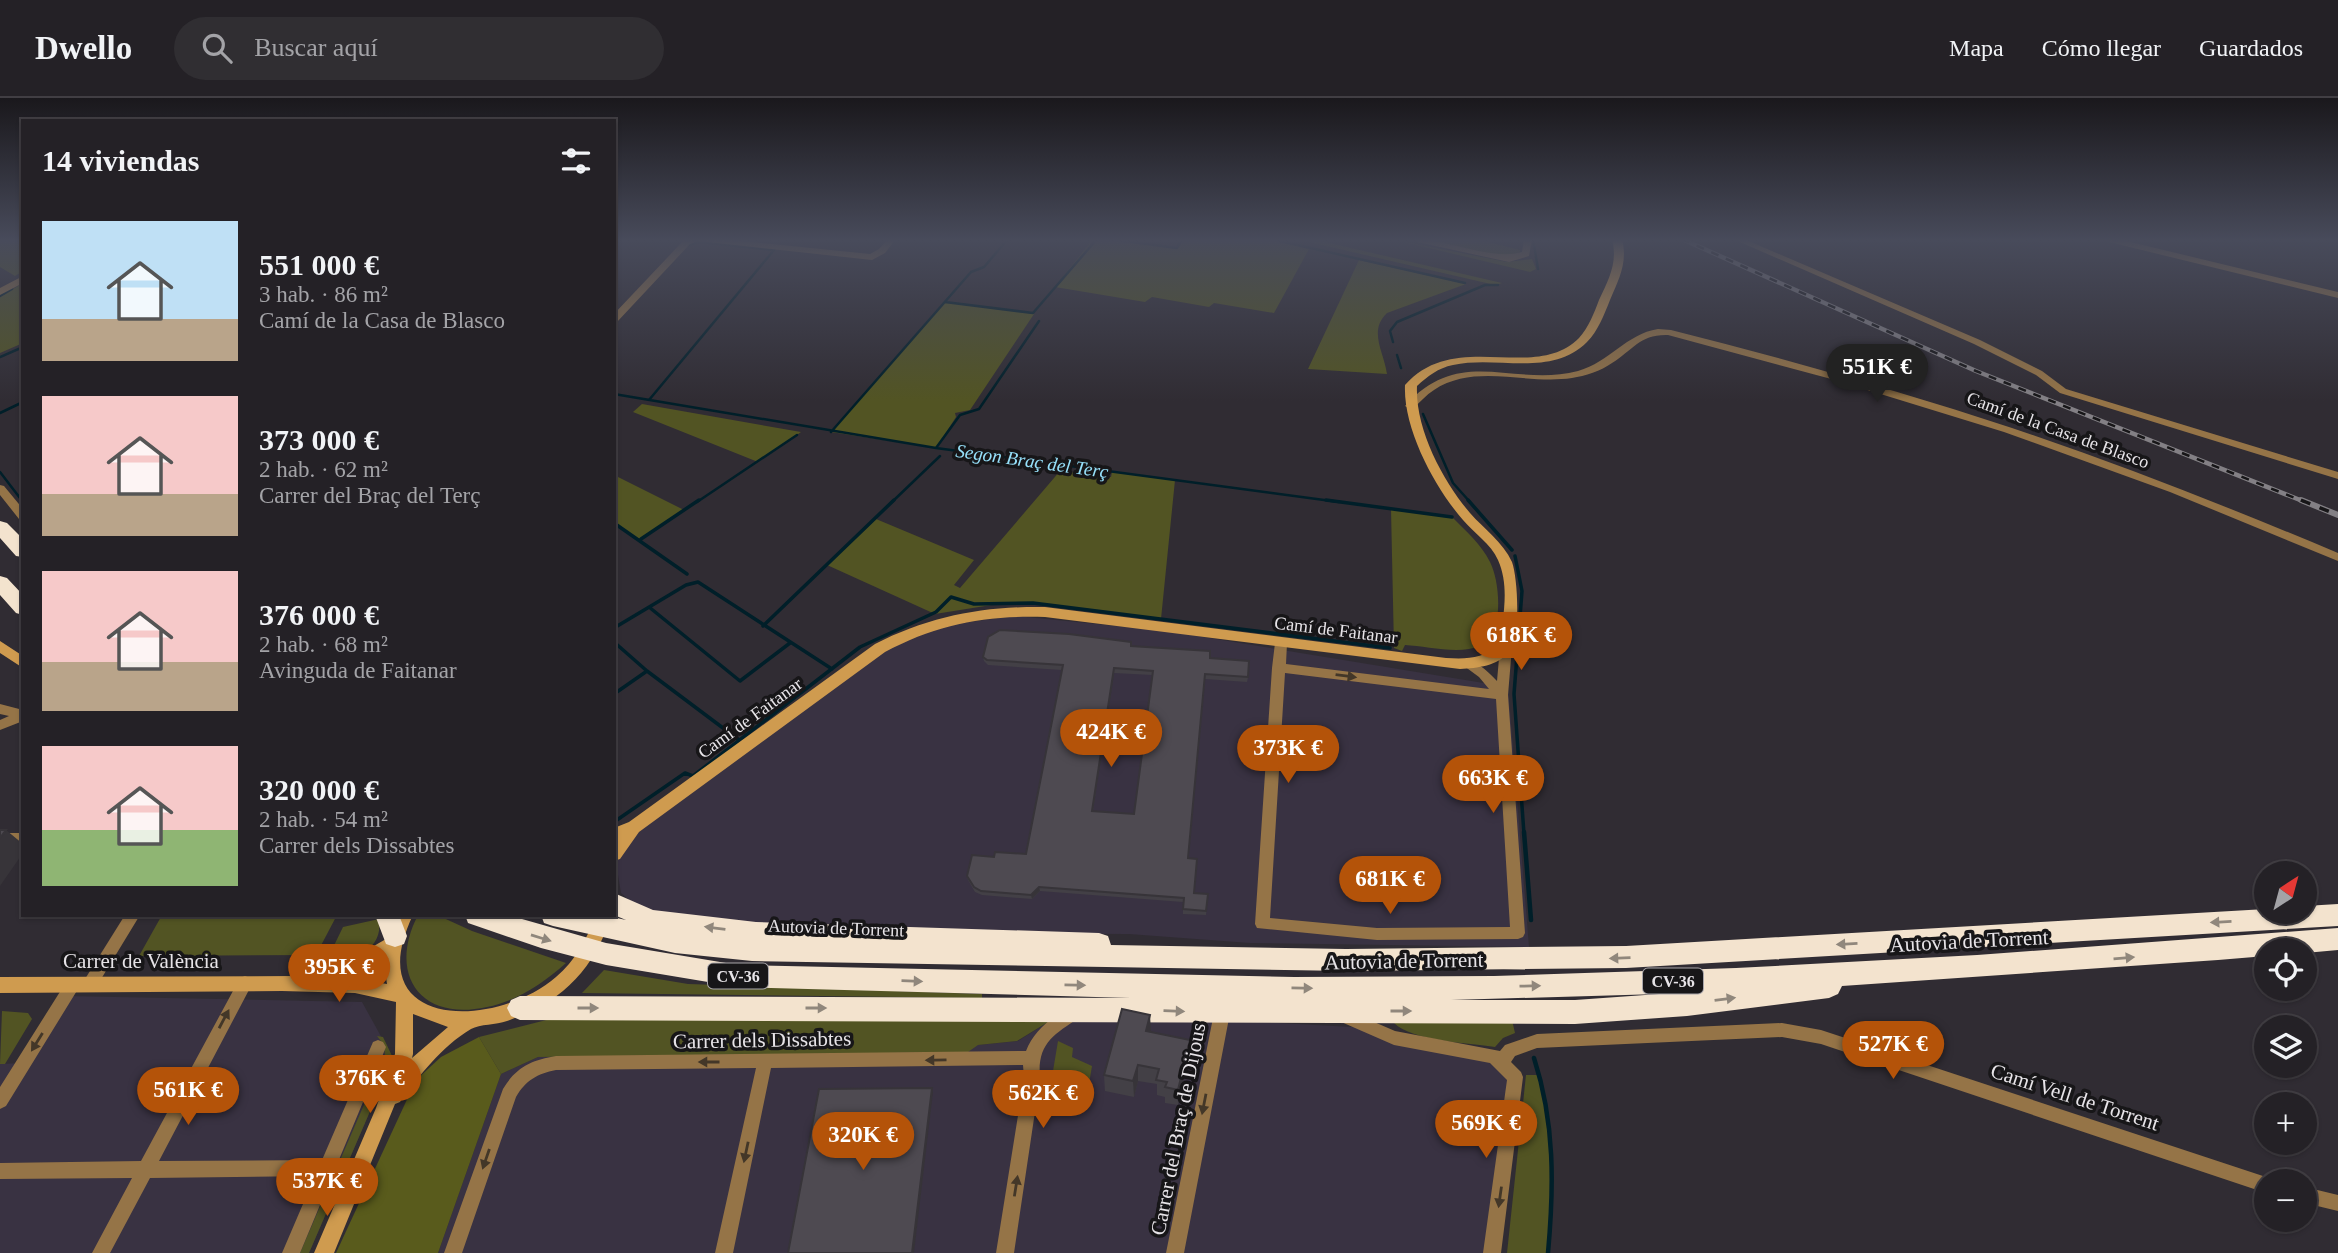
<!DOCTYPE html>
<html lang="es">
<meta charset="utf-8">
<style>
body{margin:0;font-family:Georgia,serif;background:#302e32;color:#f1f3f6;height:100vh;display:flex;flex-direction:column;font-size:26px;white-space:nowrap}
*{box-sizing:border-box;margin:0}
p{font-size:23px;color:#a3a3a7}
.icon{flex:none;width:38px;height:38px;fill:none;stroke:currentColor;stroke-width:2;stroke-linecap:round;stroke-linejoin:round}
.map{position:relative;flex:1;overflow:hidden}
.panel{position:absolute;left:21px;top:21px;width:595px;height:798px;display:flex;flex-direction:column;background:#242126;border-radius:0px;box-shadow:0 2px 5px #0004,0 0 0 2px #413e43}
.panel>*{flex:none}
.needle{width:46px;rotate:36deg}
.fabs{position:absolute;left:2254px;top:763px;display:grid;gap:14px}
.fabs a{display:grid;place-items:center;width:63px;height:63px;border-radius:50%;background:#242126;box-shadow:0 2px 5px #0004,0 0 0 2px #413e43;font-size:35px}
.price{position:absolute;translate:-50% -60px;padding:0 16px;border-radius:24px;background:#b45309;color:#fff;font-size:23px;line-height:46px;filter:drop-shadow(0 2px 4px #0008)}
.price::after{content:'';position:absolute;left:50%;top:42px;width:21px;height:16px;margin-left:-10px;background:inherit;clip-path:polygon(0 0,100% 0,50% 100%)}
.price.active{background:#222;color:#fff}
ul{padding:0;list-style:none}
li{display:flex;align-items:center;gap:21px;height:175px;padding:0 21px}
li span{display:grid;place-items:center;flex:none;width:196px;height:140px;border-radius:0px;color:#555}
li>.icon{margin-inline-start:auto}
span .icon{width:84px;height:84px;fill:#fffc;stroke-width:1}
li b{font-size:30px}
h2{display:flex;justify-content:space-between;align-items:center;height:84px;padding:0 21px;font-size:30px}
header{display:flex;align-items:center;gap:42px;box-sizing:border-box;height:98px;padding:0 35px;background:#242126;border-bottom:2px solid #413e43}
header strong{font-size:33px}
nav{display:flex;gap:38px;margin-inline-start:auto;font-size:24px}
.search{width:490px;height:63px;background:#302e32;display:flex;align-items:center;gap:18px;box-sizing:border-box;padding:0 24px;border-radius:38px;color:#a3a3a7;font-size:26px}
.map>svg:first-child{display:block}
.industrial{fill:#393242}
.green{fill:#525423}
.forest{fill:#595b1c}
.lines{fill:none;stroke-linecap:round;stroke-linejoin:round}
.stream-far2{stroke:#001f29;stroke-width:2.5}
.stream-far1{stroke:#001f29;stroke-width:3.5}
.stream{stroke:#001f29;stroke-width:4.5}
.street{fill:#957447;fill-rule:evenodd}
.secondary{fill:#cf9b4f;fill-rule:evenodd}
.highway{fill:#f3e3ce;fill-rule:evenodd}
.rail-far1-casing{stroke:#838085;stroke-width:4.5}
.rail-casing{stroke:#838085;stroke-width:6}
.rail-far1{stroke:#171618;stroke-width:2.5;stroke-dasharray:8;stroke-linecap:butt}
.rail{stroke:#171618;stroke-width:3.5;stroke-dasharray:10;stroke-linecap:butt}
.wall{fill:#434046;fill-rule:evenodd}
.shaded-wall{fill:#373439}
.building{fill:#4e4a51;stroke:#373439;stroke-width:2;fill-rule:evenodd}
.oneway{fill:#433728}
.oneway2{fill:#90877c}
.labels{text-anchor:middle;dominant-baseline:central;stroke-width:7;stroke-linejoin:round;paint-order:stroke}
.shield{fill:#171618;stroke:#a9a6aa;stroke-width:2}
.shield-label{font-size:16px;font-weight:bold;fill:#e7e4e8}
.street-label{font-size:18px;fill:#e7e4e8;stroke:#171618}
.water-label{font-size:19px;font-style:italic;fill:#96e0fa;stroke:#171618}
.near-street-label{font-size:21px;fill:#e7e4e8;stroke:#171618}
</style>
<header>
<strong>Dwello</strong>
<div class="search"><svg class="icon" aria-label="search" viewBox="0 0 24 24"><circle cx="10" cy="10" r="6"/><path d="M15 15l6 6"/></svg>Buscar aquí</div>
<nav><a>Mapa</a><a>Cómo llegar</a><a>Guardados</a></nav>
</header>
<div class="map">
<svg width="2338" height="1155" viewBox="0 0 2338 1155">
<rect width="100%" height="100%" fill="#302c33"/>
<path class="industrial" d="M1015 518 1167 533 1508 589 1529 849 1250 845 1129 836 865 835 654 816 635 807 621 795 616 765 634 736 876 559 906 540 946 527Z
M65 898 362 904 393 960 309 1155H0V966L23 965Z
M1186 920 1370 930 1494 958 1515 979 1492 1155H438L501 976 538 959 978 947 1018 943 1053 921Z"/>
<path class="green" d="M0 141H23V173L15 178 0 169Z
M1093 141 1178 150 1183 141H1270L1309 151 1274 215 1214 205 1209 209 1152 199 1145 204 1055 189Z
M1296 141H1312L1502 185 1495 187Z
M1391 141 1507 164 1532 161 1536 171 1530 174Z
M1439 141H1476L1520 152 1519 157 1504 160 1437 144Z
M1359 162 1466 186 1387 215C1368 233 1384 254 1387 276L1308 271Z
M23 185V245L0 255V199Z
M944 204 1034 216 970 312 955 315 956 319 936 350 831 334Z
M642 306 801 334 758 364 633 314Z
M1060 373 1111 379 1112 374 1175 382 1161 521 1044 506 1004 505 935 516 827 467 876 421 974 462 954 487 960 490Z
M614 377 684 412 639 441 614 426Z
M1391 411 1452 419C1465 432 1482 447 1490 464 1500 483 1505 537 1480 548 1459 557 1426 548 1405 547L1402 553 1394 550Z
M162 817H337L316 857 139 858Z
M418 817H437L472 833 566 865C542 886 519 902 487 909 421 924 387 877 418 817Z
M379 821C384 854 350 863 324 868L343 829Z
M604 872 688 886 982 896V900L582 895Z
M2 913 28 915 32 921 5 966H0Z
M566 917 1053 921 1017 943 978 947 968 954 538 959 501 976 479 939Z
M1396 921 1512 922 1515 935 1503 940 1495 949C1469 945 1412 943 1394 925Z
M377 938 383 939 393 960 309 1155H300L385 958 384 947Z
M1058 943 1073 950 1072 959 1092 968 1088 992 1051 985Z
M1526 977H1540C1554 1042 1555 1089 1548 1155H1507Z"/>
<path class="forest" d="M479 939 501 976 438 1155H336L416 982 441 959Z"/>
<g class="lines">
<path class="stream-far2" d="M1110 141 1177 150 1182 141
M1271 141 1465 185
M1533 141 1538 171
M0 198 12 191
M945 204 1033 215 1097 141
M1393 244 1390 233 1397 224 1485 187H1498
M1397 257 1401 270
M0 259 23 249
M614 296 936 350 1339 404
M649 302 774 152 699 144 686 148
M0 315 23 304
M1423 316 1453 385 1470 404
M831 334 971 174 984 169 1008 141
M936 350 960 317 979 311 1039 223
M0 374 23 404
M697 404 797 337
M892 404 940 358"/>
<path class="stream-far1" d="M1326 402 1452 419
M1468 402 1512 452
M614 425 687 476
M641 441 699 402
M1515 458 1522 493 1514 596 1524 736
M649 509 740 583 790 545
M763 528 894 402
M614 530 686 487 698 484 832 571
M614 544 647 573 614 596
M647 573 739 642
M614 724 685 675 693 678 860 549 936 514 951 499 974 506 1033 505 1390 550"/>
<path class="stream" d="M1524 734 1531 822
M1534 960C1555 1025 1554 1088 1548 1155"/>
<path class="street" d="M688 141H722L870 156 879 151 888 141H896L885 155 872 162 698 143 690 146 617 224 614 225V216L684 142Z
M1413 141C1447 141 1492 163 1522 154L1524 141H1532L1529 158 1509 164 1417 144Z
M1733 141H1744L1980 242 2042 273 2066 291 2338 374V381L2060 295 2036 277 1974 246Z
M2104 141H2118L2338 194V200L2105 143Z
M23 178V185L0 197V190Z
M1658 231 1671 232C1786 261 1900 293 2012 330 2122 367 2231 410 2338 455V463L2170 394 2004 334 1835 282 1668 237C1640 236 1633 252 1612 265 1601 273 1585 278 1572 280 1526 287 1475 265 1434 292 1426 297 1420 304 1414 310L1410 311 1405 308C1460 246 1513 290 1578 273 1610 264 1626 236 1658 231Z
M0 387 4 388 23 411V422L19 421 0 397Z
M1281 541 1287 545 1286 566 1489 591 1479 579 1460 565 1462 562C1475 560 1488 574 1497 583L1500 549 1502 546H1510L1512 549 1508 597 1525 835 1523 839 1518 841 1377 842 1257 830 1255 826 1272 570 1275 545ZM1285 575 1496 601 1510 829 1377 830 1270 820Z
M0 606 23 612V623L0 632V622L9 618 0 616Z
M0 735H23V747H0Z
M125 817H140L95 891 90 893 85 891 83 886 85 881Z
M245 878 250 880 252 885 250 890 159 1063 322 1062 373 944 378 942 383 944 386 949 300 1155H282L315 1078 150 1080 110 1155H92L132 1080 0 1081V1065L141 1063 240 880Z
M73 879 78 881 80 886 78 891 6 1008 0 1011V989L68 881Z
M1074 908 1079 910 1082 915 1079 920C1053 937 1037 946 1040 980L1014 1155H996L1024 980 1023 967 771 970 733 1155H715L756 970 556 972C537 976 526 982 516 999L462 1155H444L503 991C516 969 532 962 556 958L1026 953C1034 932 1054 916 1074 908Z
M1222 908 1227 910 1230 915 1184 1155H1166L1214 915 1217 910Z
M1344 911 1395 933 1500 953 1505 947 1537 936 1782 925 1821 932 2266 1079 2273 1083H2266V1095L1821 946 1782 939 1537 950 1515 958 1511 964 1521 974 1523 979 1501 1155H1483L1507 982 1490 965 1394 947 1339 923 1336 918 1339 913Z
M2305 1089 2338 1097V1113L2305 1105Z"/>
<path class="secondary" d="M1612 141H1622C1628 164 1619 181 1610 202 1604 217 1598 233 1587 244 1551 280 1497 257 1453 267 1438 270 1428 278 1417 288 1415 331 1443 383 1470 415 1484 431 1503 444 1512 464 1518 480 1521 542 1509 554 1497 568 1478 570 1460 571L1045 519C987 517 937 526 885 554L639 734 620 761 614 763V730L629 724 875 546C930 518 984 508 1045 509L1446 560C1467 561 1483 561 1499 547 1503 520 1510 489 1498 462 1491 446 1474 435 1463 422 1435 390 1403 331 1405 287 1456 230 1534 285 1579 240 1589 229 1594 215 1599 202 1609 181 1618 164 1612 141Z
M0 543 23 558V570L0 555Z
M396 817H413C358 931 493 933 556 879 575 863 587 841 596 817H612C592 874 563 903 507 923 496 927 480 926 471 931 441 949 420 977 400 1004L395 1006 334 1155H314L376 1010 395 956 396 904 355 895 282 893 0 895V879L297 878 304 872 346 864 386 841ZM383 860 387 886 347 879ZM413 916 448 929 412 960 413 956Z"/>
<path class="highway" d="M0 423 7 425 23 441V459L16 458 0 440Z
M0 478 7 480 23 497V517L16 515 0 497Z
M614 795 653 812 756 824 1099 835 1108 838 1111 847 1346 851 1626 848 2266 811V814H2305V808L2338 806V828L1626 870 1346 873 752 863 675 855 553 828 544 825 541 817H603L626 822 614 817Z
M375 817H399L407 838 404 846 395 849 386 846Z
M465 817H508L606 845 738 867 1294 879 1494 878 1736 870 1977 857 2338 830V852L2305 855V852H2266V858L2218 862 1842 888 1838 896 1829 900 1687 918 1575 926 520 922 511 918 507 910 511 902 520 898 1131 900 738 889 606 867 541 850 468 825ZM1659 896 1575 902H1451Z"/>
<defs>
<path id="rail-far1" d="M1682 141 1976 273 2305 404"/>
<path id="rail" d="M2301 402 2338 417"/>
</defs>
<use href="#rail-far1" class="rail-far1-casing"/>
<use href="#rail" class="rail-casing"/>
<use href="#rail-far1" class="rail-far1"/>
<use href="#rail" class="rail"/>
</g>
<path class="wall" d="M1131 548 1210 560 1248 579 1247 584 1205 581 1188 760 1195 795 1208 796 1206 817 1183 816V804L1040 793 1032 801 982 797 975 794 968 782 967 778 994 759 1026 756 1062 572 988 567 984 563 983 559ZM1114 575 1152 577 1134 716 1093 713Z
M1150 934 1189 958 1178 1007 1165 1005V999L1157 997V986L1138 983 1134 999 1105 993 1104 977Z"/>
<path class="shaded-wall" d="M1114 570V575L1092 718V713Z
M6 732 23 746V755L0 788V740Z
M1039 789 1040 793 1032 801 1031 797Z
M1150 917 1151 933 1146 949V933Z
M1190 942 1189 958 1178 1007V992Z
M1138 967V983L1134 999 1133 983Z
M932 990 933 994 914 1155H912Z"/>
<path class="building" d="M1000 532 1069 536 1131 544V548L1210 553V560L1249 563 1248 579 1205 576 1188 760 1197 761 1194 795 1208 796 1206 813 1183 811 1184 800 1039 789 1031 797 981 793 974 789 967 778 972 757 994 759 995 754 1026 756 1063 567 987 562 983 559 988 539ZM1114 570 1153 573 1134 716 1092 713Z
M0 732H6L0 740Z
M1122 911 1150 917 1146 933 1190 942 1178 992 1165 989 1167 984 1156 982 1159 971 1138 967 1133 983 1104 977Z
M932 990 912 1155H788L819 991Z"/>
<defs><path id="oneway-solid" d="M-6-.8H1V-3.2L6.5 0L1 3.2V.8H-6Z" transform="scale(1.75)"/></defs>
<g class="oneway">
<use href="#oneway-solid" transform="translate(1346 578) rotate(7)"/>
<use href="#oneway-solid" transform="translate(224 921) rotate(-62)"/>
<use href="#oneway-solid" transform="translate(37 944) rotate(122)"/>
<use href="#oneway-solid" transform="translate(936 962) rotate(179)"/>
<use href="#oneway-solid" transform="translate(709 964) rotate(180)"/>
<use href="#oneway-solid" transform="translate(1204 1006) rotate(101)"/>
<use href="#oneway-solid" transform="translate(746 1054) rotate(102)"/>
<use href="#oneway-solid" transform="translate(486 1061) rotate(109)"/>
<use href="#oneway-solid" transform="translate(1016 1088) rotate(-81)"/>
<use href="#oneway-solid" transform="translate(1500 1099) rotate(98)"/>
</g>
<g class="oneway2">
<use href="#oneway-solid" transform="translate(2221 824) rotate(177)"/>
<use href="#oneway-solid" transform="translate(715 830) rotate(-173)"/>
<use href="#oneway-solid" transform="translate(541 840) rotate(17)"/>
<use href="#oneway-solid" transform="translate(1847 846) rotate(177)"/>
<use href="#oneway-solid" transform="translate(1620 860) rotate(178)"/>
<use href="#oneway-solid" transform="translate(2124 860) rotate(-5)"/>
<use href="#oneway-solid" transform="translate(912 883) rotate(2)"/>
<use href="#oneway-solid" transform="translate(1075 887) rotate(1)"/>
<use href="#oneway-solid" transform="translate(1530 888) rotate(-1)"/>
<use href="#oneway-solid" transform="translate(1302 890) rotate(1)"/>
<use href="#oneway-solid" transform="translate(1725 901) rotate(-7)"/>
<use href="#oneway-solid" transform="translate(588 910)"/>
<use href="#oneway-solid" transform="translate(816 910)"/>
<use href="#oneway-solid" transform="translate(1174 913) rotate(2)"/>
<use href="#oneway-solid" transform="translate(1401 913)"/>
</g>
<linearGradient id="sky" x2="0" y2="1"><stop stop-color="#1a181c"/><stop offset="0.47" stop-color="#484b5b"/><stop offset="1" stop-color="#484b5b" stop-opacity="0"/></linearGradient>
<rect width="2338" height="303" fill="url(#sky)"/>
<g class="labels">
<g class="shield">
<rect x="708" y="865.5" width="60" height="25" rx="5"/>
<rect x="1643" y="870.5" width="60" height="25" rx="5"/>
</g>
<g class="shield-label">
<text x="738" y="878">CV-36</text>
<text x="1673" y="883">CV-36</text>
</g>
<g class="street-label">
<text transform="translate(2058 332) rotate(20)">Camí de la Casa de Blasco</text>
<text transform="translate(1336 532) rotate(7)">Camí de Faitanar</text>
<text transform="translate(750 620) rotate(-36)">Camí de Faitanar</text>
<text transform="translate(836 830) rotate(2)">Autovia de Torrent</text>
</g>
<g class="water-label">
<text transform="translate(1032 363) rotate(8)">Segon Braç del Terç</text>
</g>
<g class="near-street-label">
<text transform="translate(1969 843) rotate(-3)">Autovia de Torrent</text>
<text x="141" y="863">Carrer de València</text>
<text transform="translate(1404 863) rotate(-1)">Autovia de Torrent</text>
<text transform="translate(762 942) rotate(-1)">Carrer dels Dissabtes</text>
<text transform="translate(2075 999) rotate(18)">Camí Vell de Torrent</text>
<text transform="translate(1178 1031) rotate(-79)">Carrer del Braç de Dijous</text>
</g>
</g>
</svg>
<div class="fabs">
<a><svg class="needle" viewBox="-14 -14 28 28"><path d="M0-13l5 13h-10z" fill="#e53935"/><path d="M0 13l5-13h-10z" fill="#a3a3a7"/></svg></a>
<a><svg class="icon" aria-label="locate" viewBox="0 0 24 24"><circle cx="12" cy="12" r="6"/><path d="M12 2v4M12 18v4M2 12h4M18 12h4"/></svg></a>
<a><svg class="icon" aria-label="layers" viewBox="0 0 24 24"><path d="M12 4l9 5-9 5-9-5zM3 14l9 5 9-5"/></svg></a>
<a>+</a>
<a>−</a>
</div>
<b class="price active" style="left:1877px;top:306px">551K €</b>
<b class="price" style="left:1521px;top:574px">618K €</b>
<b class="price" style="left:1111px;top:671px">424K €</b>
<b class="price" style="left:1288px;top:687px">373K €</b>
<b class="price" style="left:1493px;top:717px">663K €</b>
<b class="price" style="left:1390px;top:818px">681K €</b>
<b class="price" style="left:339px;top:906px">395K €</b>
<b class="price" style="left:1893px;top:983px">527K €</b>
<b class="price" style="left:370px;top:1017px">376K €</b>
<b class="price" style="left:188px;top:1029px">561K €</b>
<b class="price" style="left:1043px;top:1032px">562K €</b>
<b class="price" style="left:1486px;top:1062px">569K €</b>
<b class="price" style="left:863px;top:1074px">320K €</b>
<b class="price" style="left:327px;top:1120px">537K €</b>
<section class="panel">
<h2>14 viviendas<svg class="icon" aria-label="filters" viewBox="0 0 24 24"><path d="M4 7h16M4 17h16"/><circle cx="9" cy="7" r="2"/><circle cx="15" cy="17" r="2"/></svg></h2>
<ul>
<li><span style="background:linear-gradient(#bfe0f5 70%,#b9a48a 0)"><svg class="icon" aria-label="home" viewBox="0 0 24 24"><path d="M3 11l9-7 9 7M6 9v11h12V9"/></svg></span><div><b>551 000 €</b><p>3 hab. · 86 m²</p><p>Camí de la Casa de Blasco</p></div></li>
<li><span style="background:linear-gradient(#f6c9c9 70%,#b9a48a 0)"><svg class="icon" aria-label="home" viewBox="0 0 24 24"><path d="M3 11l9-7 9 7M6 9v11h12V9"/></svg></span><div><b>373 000 €</b><p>2 hab. · 62 m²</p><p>Carrer del Braç del Terç</p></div></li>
<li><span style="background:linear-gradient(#f6c9c9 65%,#b9a48a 0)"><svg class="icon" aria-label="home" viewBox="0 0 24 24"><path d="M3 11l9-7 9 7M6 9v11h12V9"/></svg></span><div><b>376 000 €</b><p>2 hab. · 68 m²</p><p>Avinguda de Faitanar</p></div></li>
<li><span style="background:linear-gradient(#f6c9c9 60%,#8fb573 0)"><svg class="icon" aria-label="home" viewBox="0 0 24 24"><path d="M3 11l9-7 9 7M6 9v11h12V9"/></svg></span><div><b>320 000 €</b><p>2 hab. · 54 m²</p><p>Carrer dels Dissabtes</p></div></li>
</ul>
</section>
</div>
